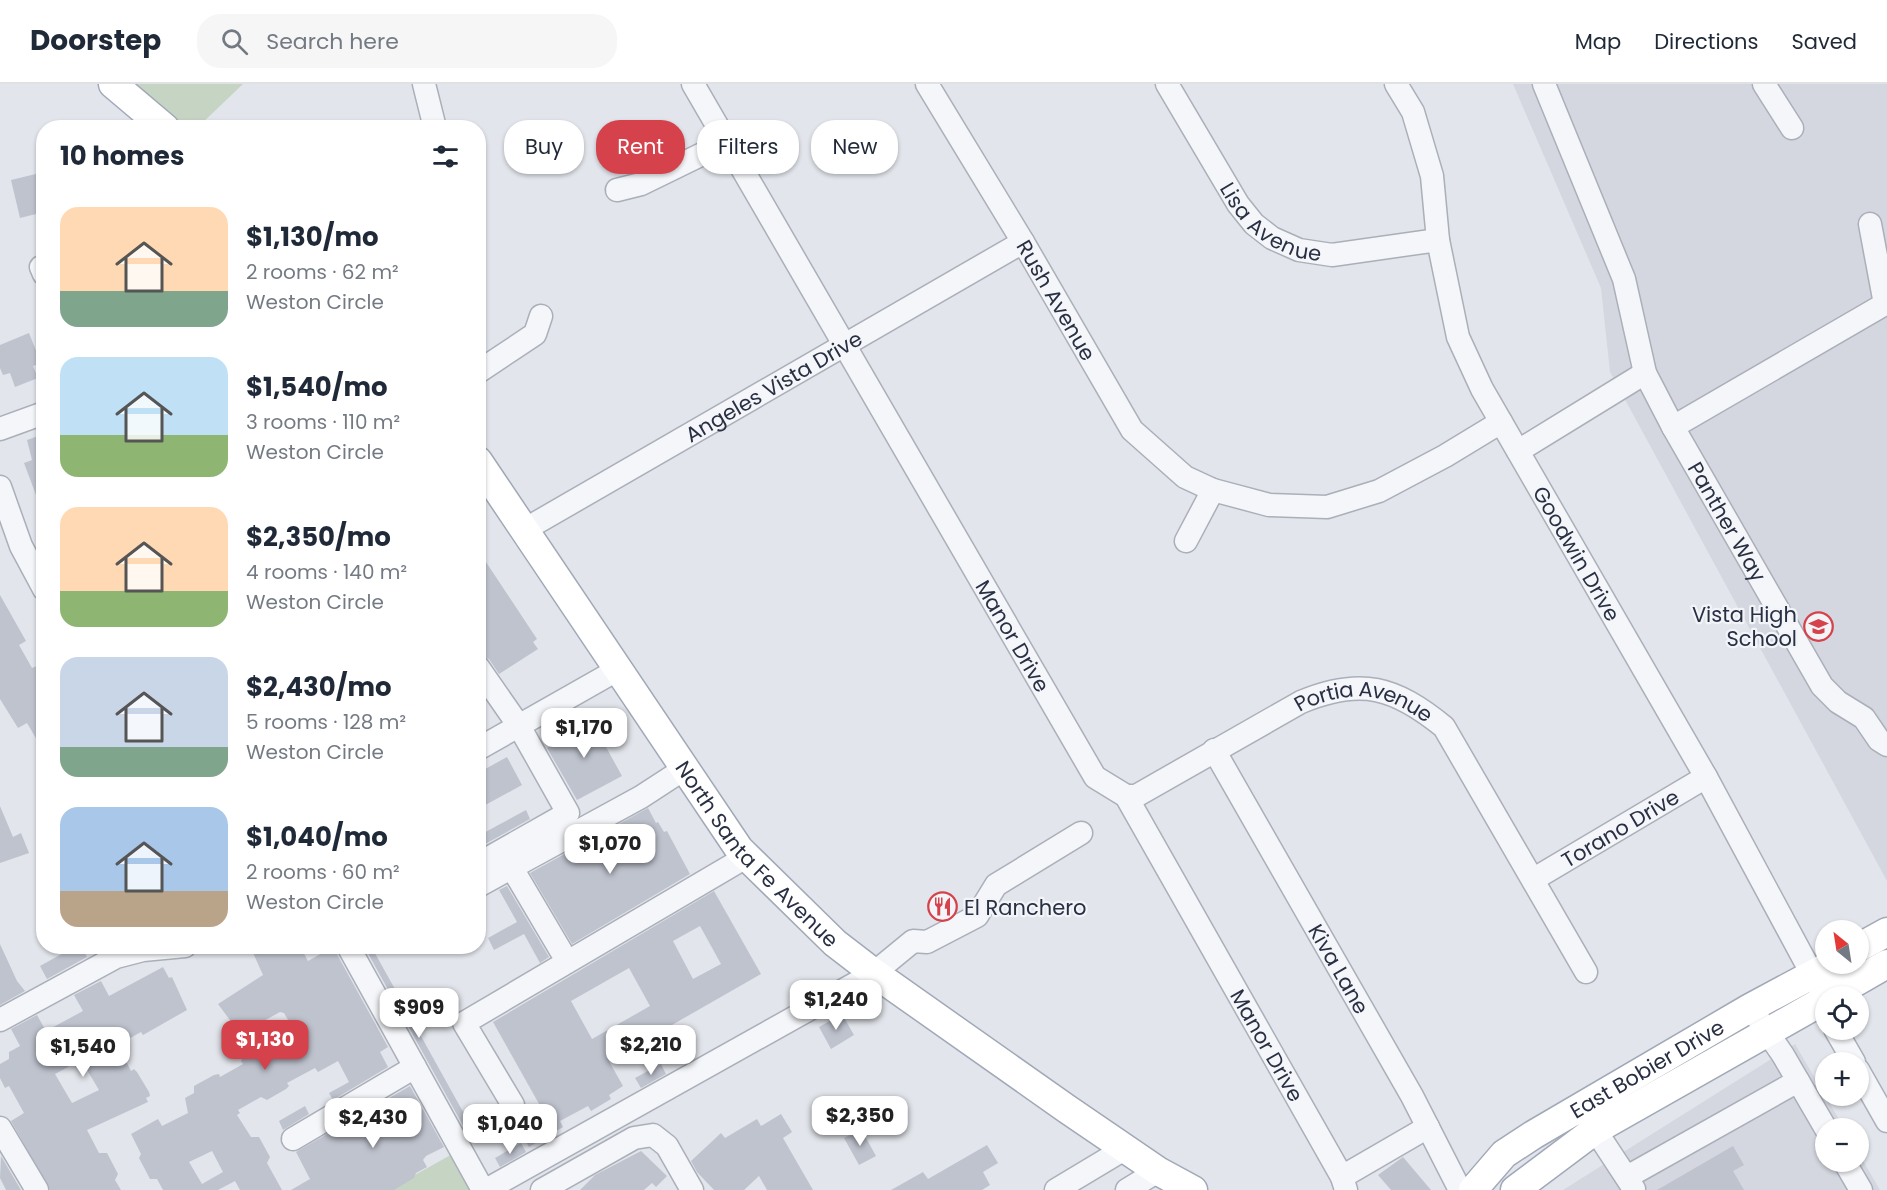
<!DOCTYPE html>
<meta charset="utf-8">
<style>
body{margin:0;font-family:Poppins,sans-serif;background:#f6f6f7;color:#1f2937;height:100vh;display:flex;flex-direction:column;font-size:22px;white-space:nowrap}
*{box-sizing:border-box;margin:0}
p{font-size:20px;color:#747a83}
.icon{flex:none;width:33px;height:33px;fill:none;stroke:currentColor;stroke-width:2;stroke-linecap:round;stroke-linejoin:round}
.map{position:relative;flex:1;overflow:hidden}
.panel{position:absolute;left:36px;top:36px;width:450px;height:834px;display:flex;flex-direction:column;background:#fff;border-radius:24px;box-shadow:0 2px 4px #0004}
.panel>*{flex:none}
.hud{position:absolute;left:504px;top:36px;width:570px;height:54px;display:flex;gap:12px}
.needle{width:39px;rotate:330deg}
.fabs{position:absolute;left:1815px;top:836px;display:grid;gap:12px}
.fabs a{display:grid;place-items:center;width:54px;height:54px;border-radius:50%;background:#fff;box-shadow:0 2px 4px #0004;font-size:30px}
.price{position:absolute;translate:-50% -51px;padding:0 14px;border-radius:12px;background:#fff;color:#222;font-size:20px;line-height:39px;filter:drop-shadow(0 2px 3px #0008)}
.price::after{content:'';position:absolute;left:50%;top:36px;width:18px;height:14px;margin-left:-9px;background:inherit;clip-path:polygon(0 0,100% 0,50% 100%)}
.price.active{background:#d5424c;color:#fff}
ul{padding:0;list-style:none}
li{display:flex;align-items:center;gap:18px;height:150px;padding:0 24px}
li span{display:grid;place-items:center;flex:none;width:168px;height:120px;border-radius:18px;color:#555}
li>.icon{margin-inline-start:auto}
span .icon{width:72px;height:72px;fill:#fffc;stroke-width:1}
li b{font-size:26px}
h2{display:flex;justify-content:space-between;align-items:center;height:72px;padding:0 24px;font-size:26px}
.chip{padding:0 21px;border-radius:24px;background:#fff;box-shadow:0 2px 4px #0004;font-size:21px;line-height:54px}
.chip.active{background:#d5424c;color:#fff}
header{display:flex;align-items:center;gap:36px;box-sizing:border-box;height:84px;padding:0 30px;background:#fff;border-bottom:2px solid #e0e1e3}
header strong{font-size:28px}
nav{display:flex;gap:33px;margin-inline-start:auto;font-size:21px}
.search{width:420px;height:54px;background:#f6f6f7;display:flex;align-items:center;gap:15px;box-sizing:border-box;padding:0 21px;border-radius:24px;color:#747a83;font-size:22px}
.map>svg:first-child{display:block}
.built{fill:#d4d7e0}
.green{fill:#c6d5c3}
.building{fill:#bfc3ce;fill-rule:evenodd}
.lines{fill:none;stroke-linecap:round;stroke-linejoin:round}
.minor-casing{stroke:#aaafb9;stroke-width:25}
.major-casing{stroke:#a1a8b7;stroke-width:31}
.minor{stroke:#f5f6f9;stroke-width:22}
.major{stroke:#fff;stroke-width:28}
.labels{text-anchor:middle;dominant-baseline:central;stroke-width:4.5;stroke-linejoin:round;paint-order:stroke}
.street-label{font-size:21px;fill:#293044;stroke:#f2f4f8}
.poi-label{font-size:21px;fill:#293044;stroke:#f2f4f8;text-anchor:end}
</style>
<header>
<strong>Doorstep</strong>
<div class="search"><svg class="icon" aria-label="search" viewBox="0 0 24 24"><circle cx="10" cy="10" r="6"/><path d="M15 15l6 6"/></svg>Search here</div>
<nav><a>Map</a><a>Directions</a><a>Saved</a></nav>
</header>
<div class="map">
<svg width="1887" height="1106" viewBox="0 0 1887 1106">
<rect width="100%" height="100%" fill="#e2e5eb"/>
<path class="built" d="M1513 0H1887V797L1610 288 1601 204Z
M1795 960 1844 1044H1826V1077H1858L1859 1070 1880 1106H1563Z"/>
<path class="green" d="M136 0H243L197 44 181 43Z
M456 1068 477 1106H388Z"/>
<path class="building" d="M44 88V128L20 134 11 96Z
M29 249 41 279 33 282 38 294 15 303 10 289 3 291 0 284V261Z
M44 350V426L42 427 24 379 32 376 27 356Z
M478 466 537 555 533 558 538 565 499 590 489 575 478 570Z
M0 511 26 557 19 561 32 584 37 582 44 594V668L27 639 18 644 0 615Z
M589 632 622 692 577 716 547 664 566 654 562 647Z
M507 673 522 701 478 725V689Z
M0 722 13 753 21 749 29 769 0 779Z
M648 724 656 739 658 738 664 748 667 747 690 790 572 860 530 789Z
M526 726 530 735 478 764V752Z
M507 802 549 873 540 879 524 850 494 866 488 854 517 838 499 806Z
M714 807 761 890 609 977 623 1002 609 1011 611 1015 591 1027 588 1022 560 1037 563 1043 529 1063 517 1042 543 1027 493 938ZM700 842 721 880 693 895 673 857ZM629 884 650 922 592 955 571 917Z
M0 860 17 897 25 907 0 921Z
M76 862H81L87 873 47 895 40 882Z
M250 862H300L308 877 333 863 388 963 380 968 388 983 333 1016 329 1009 349 998 338 977 318 988 315 984 287 999 289 1002 286 1005 267 1016 261 1013 238 1026 240 1029 237 1031 251 1053H259L270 1073 267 1079 282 1106H240L235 1097 218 1106H163L157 1095H150L139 1074 141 1070 131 1050 158 1035 162 1042 188 1029 185 1014 194 1009V1002L214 991 219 990 220 993 243 980 241 977 243 973 266 960 269 965 297 951 284 929 280 928 249 945 247 941 238 947 218 920 263 891ZM212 1067 223 1088 202 1100 189 1078Z
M364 862H371L472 1044 466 1047Z
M163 883 169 894 172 893 187 926 143 951 141 948 118 961 131 987 134 985 137 988 149 1008 150 1012 146 1014 148 1018 87 1046 99 1069H107L118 1090 115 1096 121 1106H50L11 1037 24 1029 9 1002 5 1004 0 994V980L9 975V968L20 962 11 945 37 931 46 947 83 927 74 911 101 897 109 912ZM77 978 79 982 84 981 99 1006 72 1019 55 990Z
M842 930 854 951 831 965 819 943Z
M661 980 666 990 641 1004 635 994Z
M410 1002 444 1063 426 1072 423 1076 427 1083 416 1089 414 1094 394 1106H291L310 1095 296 1068Z
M305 1022 309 1030 283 1046 279 1037Z
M781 1030 792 1048 783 1054 813 1106H767L759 1092 744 1106H714L697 1088 691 1077 721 1049 725 1054 757 1035 761 1042Z
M861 1045 876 1072 859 1081 844 1054Z
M521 1059 526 1068 500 1083 495 1074Z
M987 1061 998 1079 983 1088 990 1101 982 1106H891L923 1088 928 1095Z
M1733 1062 1744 1081 1733 1087 1744 1106H1657Z
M641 1067 667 1092 656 1103 652 1099 644 1106H580L595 1091Z
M1 1072 21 1106H6L0 1094Z
M1403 1073 1431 1106H1391L1378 1091Z"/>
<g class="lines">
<defs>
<g id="minor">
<path d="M424 0 435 44"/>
<path id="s1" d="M693 0 1095 693 1126 712 1342 1093"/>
<path id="s2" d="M927 0 1023 158 1132 346 1185 393 1213 406 1269 421 1327 423 1379 407 1445 372 1501 338"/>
<path id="s3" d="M1167 0 1238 120 1254 140 1272 154 1299 166 1332 171 1438 156"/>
<path id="s4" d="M1396 0 1413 28 1432 92 1438 156 1458 253 1482 305 1706 693 1819 903"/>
<path id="s5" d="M1544 0 1624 195 1645 289 1673 343 1822 602 1838 618 1864 634 1879 656 1887 661"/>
<path d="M1764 0 1792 44"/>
<path d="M617 106 641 100 727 58"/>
<path d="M41 183 44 190"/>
<path d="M478 288 535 250 541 232"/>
<path d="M1673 343 1885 220 1870 140"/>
<path d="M0 345 44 329"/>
<path d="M1518 367 1645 289"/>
<path d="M0 403 21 462 44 505"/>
<path id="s6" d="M524 446 1023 158"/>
<path d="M1186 457 1213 406"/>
<path d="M478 583 519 642 568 729 478 780"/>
<path d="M478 665 617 586"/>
<path id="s7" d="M1214 666 1412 1012 1460 1106"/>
<path id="s8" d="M1126 712H1136L1301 618C1361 593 1395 603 1444 643L1586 888"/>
<path d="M512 784 561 867"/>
<path id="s9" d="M1534 795 1706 693"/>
<path d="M478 802 641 713 684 685"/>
<path d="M348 862 483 1106"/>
<path d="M0 936 116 873 143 866 185 862"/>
<path d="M1759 936 1783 971 1826 1045"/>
<path d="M1835 945 1854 978"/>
<path d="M1858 986 1887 1037"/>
<path d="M513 1021 464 939 746 773"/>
<path d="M1586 1032 1634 1105"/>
<path d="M0 1044 37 1106"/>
<path d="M293 1055 415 983"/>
<path d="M1844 1077 1861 1106"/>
<path d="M1627 1093 1798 997"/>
<path d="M486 1106 874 889 913 857 927 858 977 832 996 801 1081 749"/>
<path d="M542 1106 634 1054 653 1051 667 1062 692 1106"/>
<path d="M1056 1106 1126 1064"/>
<path d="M1127 1106 1158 1087"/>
<path d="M1346 1106 1342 1093 1347 1090 1428 1043"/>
</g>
<g id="major">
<path d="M113 0 165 44"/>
<path id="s10" d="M478 377 739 765 835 859 874 889 1067 1025 1158 1087 1193 1106"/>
<path d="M1858 864 1887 848"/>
<path d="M1831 912 1887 880"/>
<path id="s11" d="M1473 1106 1504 1070 1533 1051 1750 924 1834 879"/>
<path d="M1515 1106 1595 1046 1826 915"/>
</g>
</defs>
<use href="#minor" class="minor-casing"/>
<use href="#major" class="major-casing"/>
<use href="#minor" class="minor"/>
<use href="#major" class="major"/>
</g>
<defs>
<symbol id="school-ring" viewBox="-11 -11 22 22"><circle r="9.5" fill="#f2f4f8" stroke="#d5424c" stroke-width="1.5"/><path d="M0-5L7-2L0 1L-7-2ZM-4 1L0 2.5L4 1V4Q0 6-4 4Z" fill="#d5424c"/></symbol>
<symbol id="restaurant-ring" viewBox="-11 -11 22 22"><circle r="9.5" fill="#f2f4f8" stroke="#d5424c" stroke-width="1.5"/><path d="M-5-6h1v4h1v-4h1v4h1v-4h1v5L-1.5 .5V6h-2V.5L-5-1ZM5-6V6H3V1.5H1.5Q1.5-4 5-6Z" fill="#d5424c"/></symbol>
</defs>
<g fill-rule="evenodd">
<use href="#school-ring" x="1802" y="526" width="33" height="33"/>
<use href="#restaurant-ring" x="926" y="806" width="33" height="33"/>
</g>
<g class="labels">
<g class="street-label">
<text stroke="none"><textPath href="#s3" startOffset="178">Lisa Avenue</textPath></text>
<text stroke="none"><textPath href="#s2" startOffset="252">Rush Avenue</textPath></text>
<text stroke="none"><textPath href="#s6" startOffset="288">Angeles Vista Drive</textPath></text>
<text stroke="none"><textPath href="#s5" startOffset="477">Panther Way</textPath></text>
<text stroke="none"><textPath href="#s4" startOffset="510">Goodwin Drive</textPath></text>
<text stroke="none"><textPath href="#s1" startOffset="638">Manor Drive</textPath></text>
<text stroke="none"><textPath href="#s8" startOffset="266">Portia Avenue</textPath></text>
<text stroke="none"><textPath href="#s9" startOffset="100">Torano Drive</textPath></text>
<text stroke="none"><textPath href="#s10" startOffset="483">North Santa Fe Avenue</textPath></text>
<text stroke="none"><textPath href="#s7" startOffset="252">Kiva Lane</textPath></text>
<text stroke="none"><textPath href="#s1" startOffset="1124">Manor Drive</textPath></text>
<text stroke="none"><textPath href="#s11" startOffset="214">East Bobier Drive</textPath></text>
</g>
<g class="poi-label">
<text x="1797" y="530">Vista High<tspan x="1797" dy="24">School</tspan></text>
<text x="964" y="823" text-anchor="start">El Ranchero</text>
</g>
</g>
</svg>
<div class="fabs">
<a><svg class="needle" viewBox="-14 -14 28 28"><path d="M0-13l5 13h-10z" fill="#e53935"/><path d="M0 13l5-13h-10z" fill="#747a83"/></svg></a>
<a><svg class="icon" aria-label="locate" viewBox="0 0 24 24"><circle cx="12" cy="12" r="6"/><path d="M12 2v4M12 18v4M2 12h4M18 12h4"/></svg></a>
<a>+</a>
<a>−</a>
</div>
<b class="price" style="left:584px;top:675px">$1,170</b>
<b class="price" style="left:610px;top:791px">$1,070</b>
<b class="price" style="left:836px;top:947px">$1,240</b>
<b class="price" style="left:419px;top:955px">$909</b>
<b class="price active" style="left:265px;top:987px">$1,130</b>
<b class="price" style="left:651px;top:992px">$2,210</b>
<b class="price" style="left:83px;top:994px">$1,540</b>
<b class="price" style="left:860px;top:1063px">$2,350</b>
<b class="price" style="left:373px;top:1065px">$2,430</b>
<b class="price" style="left:510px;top:1071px">$1,040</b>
<div class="hud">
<a class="chip">Buy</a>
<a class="chip active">Rent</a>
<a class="chip">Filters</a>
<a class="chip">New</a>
</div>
<section class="panel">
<h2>10 homes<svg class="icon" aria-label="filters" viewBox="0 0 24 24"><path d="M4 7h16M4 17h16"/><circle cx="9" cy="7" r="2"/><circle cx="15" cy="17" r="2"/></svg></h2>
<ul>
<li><span style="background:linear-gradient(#ffd9b3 70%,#7fa58c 0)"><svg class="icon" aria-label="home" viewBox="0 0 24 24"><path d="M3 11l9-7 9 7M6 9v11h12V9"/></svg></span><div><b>$1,130/mo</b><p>2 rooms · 62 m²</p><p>Weston Circle</p></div></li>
<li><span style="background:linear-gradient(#bfe0f5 65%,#8fb573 0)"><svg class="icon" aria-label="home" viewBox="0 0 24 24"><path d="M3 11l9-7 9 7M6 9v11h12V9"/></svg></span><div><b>$1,540/mo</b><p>3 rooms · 110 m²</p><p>Weston Circle</p></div></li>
<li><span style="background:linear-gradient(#ffd9b3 70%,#8fb573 0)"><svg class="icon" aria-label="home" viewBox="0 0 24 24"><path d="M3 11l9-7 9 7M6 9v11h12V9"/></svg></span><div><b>$2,350/mo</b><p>4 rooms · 140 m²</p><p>Weston Circle</p></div></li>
<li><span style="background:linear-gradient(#c9d6e8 75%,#7fa58c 0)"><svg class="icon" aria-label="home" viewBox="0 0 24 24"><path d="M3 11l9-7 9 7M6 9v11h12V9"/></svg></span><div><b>$2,430/mo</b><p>5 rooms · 128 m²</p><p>Weston Circle</p></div></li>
<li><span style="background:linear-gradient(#a9c7e8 70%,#b9a48a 0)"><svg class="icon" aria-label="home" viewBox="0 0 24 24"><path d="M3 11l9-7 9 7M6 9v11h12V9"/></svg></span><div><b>$1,040/mo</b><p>2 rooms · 60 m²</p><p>Weston Circle</p></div></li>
</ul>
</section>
</div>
